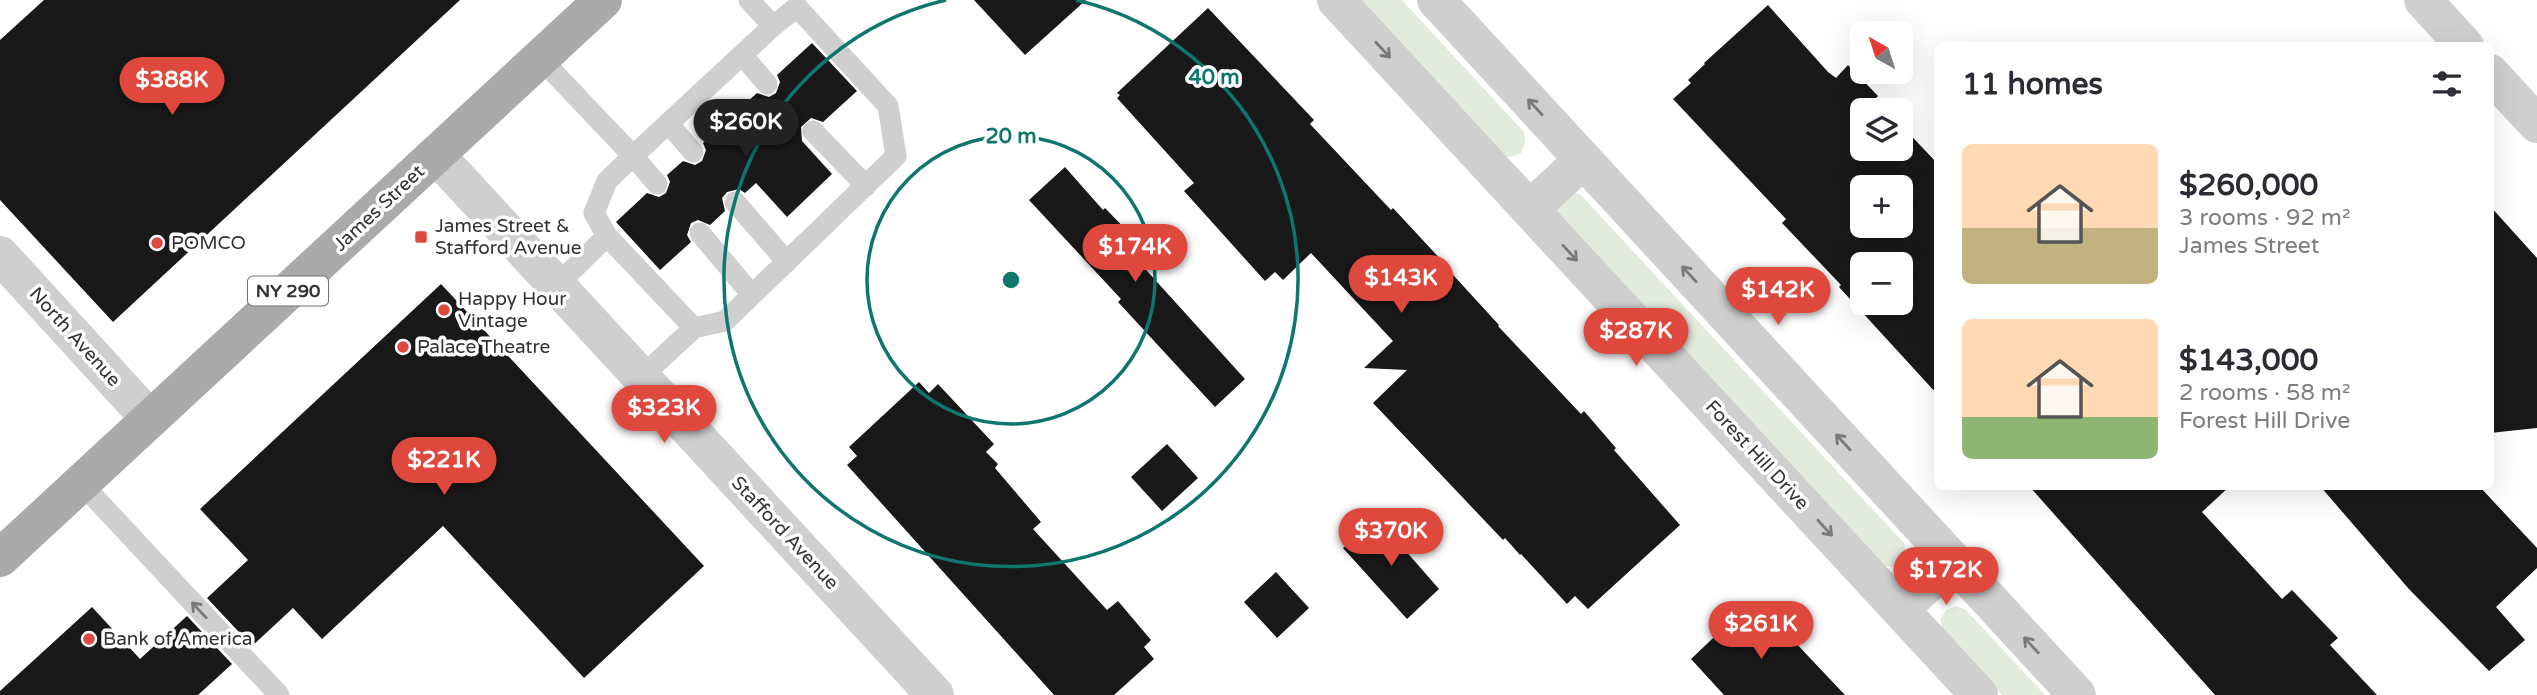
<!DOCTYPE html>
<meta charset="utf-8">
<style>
body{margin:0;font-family:"Varela Round",sans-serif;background:#f7f7f7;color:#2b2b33;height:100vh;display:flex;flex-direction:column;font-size:26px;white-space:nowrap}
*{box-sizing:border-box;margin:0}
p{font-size:23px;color:#7c7c81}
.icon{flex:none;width:38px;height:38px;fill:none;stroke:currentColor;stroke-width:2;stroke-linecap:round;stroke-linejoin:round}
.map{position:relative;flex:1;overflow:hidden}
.sheet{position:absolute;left:1934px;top:42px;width:560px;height:448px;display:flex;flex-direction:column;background:#fff;border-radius:10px;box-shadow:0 7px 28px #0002}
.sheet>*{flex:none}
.needle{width:46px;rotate:321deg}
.controls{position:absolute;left:1850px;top:21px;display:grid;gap:14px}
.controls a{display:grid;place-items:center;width:63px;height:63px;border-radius:10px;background:#fff;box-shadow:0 7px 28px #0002;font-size:35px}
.price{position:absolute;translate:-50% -60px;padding:0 16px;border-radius:24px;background:#df483d;color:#fff;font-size:23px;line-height:46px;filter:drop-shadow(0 2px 4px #0008)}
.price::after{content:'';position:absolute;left:50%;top:42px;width:21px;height:16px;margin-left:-10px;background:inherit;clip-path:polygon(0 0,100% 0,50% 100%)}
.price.current{background:#222;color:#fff}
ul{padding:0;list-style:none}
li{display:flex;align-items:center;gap:21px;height:175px;padding:0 28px}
li span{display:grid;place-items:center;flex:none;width:196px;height:140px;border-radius:10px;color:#555}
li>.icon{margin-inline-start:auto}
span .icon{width:84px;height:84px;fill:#fffc;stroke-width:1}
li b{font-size:30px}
h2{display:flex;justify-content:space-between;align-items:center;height:84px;padding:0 28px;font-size:30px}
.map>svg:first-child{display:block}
.green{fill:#e3ebde}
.building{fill:#191919;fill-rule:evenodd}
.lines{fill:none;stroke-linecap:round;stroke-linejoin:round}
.lane{stroke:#cfcfcf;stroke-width:21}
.street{stroke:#cfcfcf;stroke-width:38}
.primary{stroke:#aaa;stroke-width:38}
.oneway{stroke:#797979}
.ring{fill:none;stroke:#0f766e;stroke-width:3.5}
.poi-dot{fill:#df483d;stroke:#fff;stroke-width:2.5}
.labels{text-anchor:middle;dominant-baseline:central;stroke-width:7;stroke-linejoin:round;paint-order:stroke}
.shield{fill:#fff;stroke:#707070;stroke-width:2}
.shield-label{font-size:18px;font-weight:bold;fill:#323232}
.street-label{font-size:19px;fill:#323232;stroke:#fff}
.poi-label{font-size:19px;fill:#323232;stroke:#fff;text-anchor:start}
.centre{fill:#0f766e;stroke:#fff;stroke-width:3.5}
.ring-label{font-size:21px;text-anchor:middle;font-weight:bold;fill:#0f766e;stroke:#fff;stroke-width:7;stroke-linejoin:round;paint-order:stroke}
</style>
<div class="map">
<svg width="2537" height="695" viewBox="0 0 2537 695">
<rect width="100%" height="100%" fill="#fff"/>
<path class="green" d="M1358 0H1402L1524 132 1525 143 1521 153 1511 157 1500 155Z
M1571 191 1581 195 1904 543 1906 554 1902 563 1892 567 1881 565 1557 215 1556 203Z
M1956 606 1966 610 2045 695H2002L1942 630 1941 619 1946 610Z"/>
<path class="building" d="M44 0H460L113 322 0 200V40Z
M974 0H1086L1025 55Z
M1768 5 1828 72 1836 78 1848 65 1878 96 1876 98 1887 110H1862V149H1900V124L1937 163V394L1839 287 1841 285 1782 223 1786 219 1673 99 1691 83 1688 80 1705 64 1704 63ZM1862 187H1900V226H1862ZM1862 264H1900V303H1862Z
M1208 8 1314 120 1310 124 1391 210 1393 208 1445 264 1444 265 1499 325 1498 326 1581 414 1584 411 1616 448 1614 450 1680 525 1588 609 1575 596 1567 604 1521 554 1520 555 1505 538 1503 540 1373 403 1407 370 1364 368 1393 341 1311 253 1283 280 1275 272 1265 281 1184 191 1194 183 1117 98 1120 95 1117 93Z
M812 43 857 91 823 122 811 118 801 127 802 141 832 174 787 217 756 183 745 193 739 189 727 192 722 198 725 211 710 225 698 220 691 223 687 235 691 242 660 270 616 222 647 193 659 197 666 193 670 182 667 175 683 161 695 165 702 161 706 150 703 143 757 93 769 97 776 93 780 82 777 75Z
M1065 167 1103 210 1105 208 1135 239 1128 250 1245 379 1215 407 1118 302 1121 299 1029 200Z
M2490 206 2537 258V428L2490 433Z
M441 284 704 566 584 678 443 526 322 639 293 608 252 646 207 598 248 560 200 509Z
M919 382 929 393 938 384 994 444 986 452 998 464 995 468 1041 522 1033 529 1107 610 1118 601 1151 640 1144 647 1154 659 1114 695H1054L847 465 857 456 849 447Z
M1167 444 1198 478 1162 511 1131 477Z
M2029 486H2230L2202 512 2282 599 2292 590 2338 638 2330 645 2377 695H2215Z
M2320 486H2479L2537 548V568L2496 607 2525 640 2489 671 2408 588Z
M1377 518 1439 589 1407 619 1343 548Z
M1276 572 1309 608 1277 638 1244 602Z
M1755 603 1773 619 1845 695H1724L1691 659 1730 622 1733 624Z
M92 607 140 659 187 616 232 664 198 695H0V691Z"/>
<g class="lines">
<path class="lane" d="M742 55 767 84
M540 58 633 156 773 26
M668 123 693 152
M813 131 866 186
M735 202 787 262
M700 233 752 295
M607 236 594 213 607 181 633 156 657 184
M557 285 607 236 694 328 641 377
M694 328 725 321 896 156 888 106 797 7 773 26 749 0
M81 483 279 695"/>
<path class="street" d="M1336 0 1979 695
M1436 0 2077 695
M2423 0 2465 46
M2490 73 2537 124
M436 155 935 695
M1530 209 1583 160
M0 255 150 419
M1900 609 1953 561"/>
<path class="primary" d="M0 558 603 0"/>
</g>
<defs><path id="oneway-shaft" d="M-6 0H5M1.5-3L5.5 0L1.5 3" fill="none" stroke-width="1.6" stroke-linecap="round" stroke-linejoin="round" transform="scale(1.75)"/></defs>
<g class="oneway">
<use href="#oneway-shaft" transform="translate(1383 50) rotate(47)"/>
<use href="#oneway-shaft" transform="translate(1535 107) rotate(-133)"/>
<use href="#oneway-shaft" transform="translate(1570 253) rotate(47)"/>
<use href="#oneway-shaft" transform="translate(1689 274) rotate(-133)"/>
<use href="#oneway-shaft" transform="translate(1843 442) rotate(-133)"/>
<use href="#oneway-shaft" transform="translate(1825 528) rotate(47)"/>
<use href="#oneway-shaft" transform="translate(199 610) rotate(-133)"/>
<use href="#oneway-shaft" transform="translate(2031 645) rotate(-133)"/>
</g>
<g class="ring">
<circle cx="1011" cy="280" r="144"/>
<path d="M1076 0A287 287 0 1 1 946 0"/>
</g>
<g class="poi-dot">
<rect x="414" y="230" width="14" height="14" rx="3.5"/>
<circle cx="157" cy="243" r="7"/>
<circle cx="444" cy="310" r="7"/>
<circle cx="403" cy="347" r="7"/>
<circle cx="89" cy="639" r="7"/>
</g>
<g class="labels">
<rect class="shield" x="248" y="276.5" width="80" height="29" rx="5"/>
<g class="shield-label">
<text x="288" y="291">NY 290</text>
</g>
<g class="street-label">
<text transform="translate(379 208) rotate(-43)">James Street</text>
<text transform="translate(75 337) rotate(48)">North Avenue</text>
<text transform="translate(1757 455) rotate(47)">Forest Hill Drive</text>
<text transform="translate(785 533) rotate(47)">Stafford Avenue</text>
</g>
<g class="poi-label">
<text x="435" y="226">James Street &amp;<tspan x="435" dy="22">Stafford Avenue</tspan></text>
<text x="171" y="243">POMCO</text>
<text x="458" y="299">Happy Hour<tspan x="458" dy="22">Vintage</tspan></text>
<text x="417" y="347">Palace Theatre</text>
<text x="103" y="639">Bank of America</text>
</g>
</g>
<circle cx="1011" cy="280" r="10" class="centre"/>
<g class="ring-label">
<text x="1214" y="84">40 m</text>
<text x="1011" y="143">20 m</text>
</g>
</svg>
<div class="controls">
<a><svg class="needle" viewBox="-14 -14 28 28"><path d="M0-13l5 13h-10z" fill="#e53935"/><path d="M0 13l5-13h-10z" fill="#7c7c81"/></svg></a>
<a><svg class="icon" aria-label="layers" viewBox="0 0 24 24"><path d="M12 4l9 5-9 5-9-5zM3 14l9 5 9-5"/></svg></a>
<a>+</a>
<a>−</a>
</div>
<b class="price" style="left:172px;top:117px">$388K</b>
<b class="price current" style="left:746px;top:159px">$260K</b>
<b class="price" style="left:1135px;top:284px">$174K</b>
<b class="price" style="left:1401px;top:315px">$143K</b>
<b class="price" style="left:1778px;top:327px">$142K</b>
<b class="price" style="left:1636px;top:368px">$287K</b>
<b class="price" style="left:664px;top:445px">$323K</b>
<b class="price" style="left:444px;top:497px">$221K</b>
<b class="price" style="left:1391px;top:568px">$370K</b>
<b class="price" style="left:1946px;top:607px">$172K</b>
<b class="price" style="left:1761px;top:661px">$261K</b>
<section class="sheet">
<h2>11 homes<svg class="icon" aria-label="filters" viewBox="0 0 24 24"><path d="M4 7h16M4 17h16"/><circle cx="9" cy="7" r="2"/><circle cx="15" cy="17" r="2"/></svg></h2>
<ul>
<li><span style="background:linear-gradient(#ffd9b3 60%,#c2b280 0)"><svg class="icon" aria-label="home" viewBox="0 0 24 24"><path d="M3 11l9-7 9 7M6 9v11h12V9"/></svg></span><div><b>$260,000</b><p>3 rooms · 92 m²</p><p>James Street</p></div></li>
<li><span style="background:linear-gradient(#ffd9b3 70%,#8fb573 0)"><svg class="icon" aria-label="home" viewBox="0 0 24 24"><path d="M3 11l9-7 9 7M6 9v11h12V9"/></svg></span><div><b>$143,000</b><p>2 rooms · 58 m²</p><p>Forest Hill Drive</p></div></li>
</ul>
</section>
</div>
